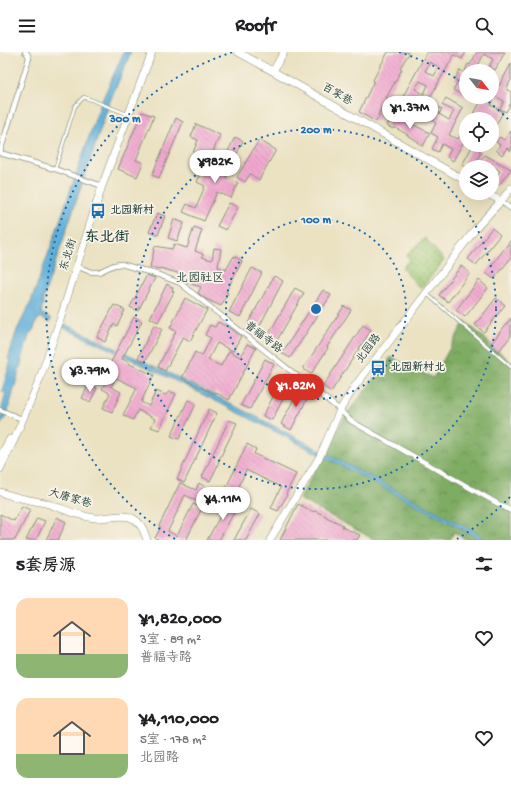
<!DOCTYPE html>
<html lang="zh">
<meta charset="utf-8">
<style>
body{margin:0;font-family:"Gochi Hand","LXGW WenKai TC",sans-serif;background:#f2f2f2;color:#202124;height:100vh;display:flex;flex-direction:column;font-size:15px;white-space:nowrap}
*{box-sizing:border-box;margin:0}
p{font-size:13px;color:#757577}
.icon{flex:none;width:22px;height:22px;fill:none;stroke:currentColor;stroke-width:2;stroke-linecap:round;stroke-linejoin:round}
.map{position:relative;height:488px;overflow:hidden}
.details{display:flex;flex-direction:column;background:#fff;flex:1}
.details>*{flex:none}
.needle{width:26px;rotate:121deg}
.controls{position:absolute;left:459px;top:12px;display:grid;gap:8px}
.controls a{display:grid;place-items:center;width:40px;height:40px;border-radius:50%;background:#fff;box-shadow:0 4px 16px #0002;font-size:20px}
.price{position:absolute;translate:-50% -34px;padding:0 9px;border-radius:14px;background:#fff;color:#222;font-size:13px;line-height:26px;filter:drop-shadow(0 1px 2px #0008)}
.price::after{content:'';position:absolute;left:50%;top:24px;width:12px;height:9px;margin-left:-6px;background:inherit;clip-path:polygon(0 0,100% 0,50% 100%)}
.price.active{background:#d93025;color:#fff}
ul{padding:0;list-style:none}
li{display:flex;align-items:center;gap:12px;height:100px;padding:0 16px}
li span{display:grid;place-items:center;flex:none;width:112px;height:80px;border-radius:12px;color:#555}
li>.icon{margin-inline-start:auto}
span .icon{width:48px;height:48px;fill:#fffc;stroke-width:1}
li b{font-size:17px}
h2{display:flex;justify-content:space-between;align-items:center;height:48px;padding:0 16px;font-size:17px}
header{display:flex;justify-content:space-between;align-items:center;height:52px;padding:0 16px;background:#fff;font-size:18px;font-weight:800}
.map>svg:first-child{display:block}
.grass{fill:url(#grass-dots);stroke:#5f8253}
.forest{fill:url(#forest-crowns);stroke:#4f744c}
.water{fill:#5eafd9;stroke:#3e7686}
.building{fill:url(#building-back-hatch);fill-rule:evenodd}
.lines{fill:none;stroke-linecap:round;stroke-linejoin:round}
.lane-casing{stroke:#85907b;stroke-width:4}
.street-casing{stroke:#85907b;stroke-width:6}
.secondary-casing{stroke:#85907b;stroke-width:8}
.lane{stroke:#fff;stroke-width:2.5}
.street{stroke:#fff;stroke-width:4.5}
.secondary{stroke:#fff;stroke-width:7}
.ring{fill:none;stroke:#1f6fb2;stroke-width:2;stroke-dasharray:2 4}
.labels{text-anchor:middle;dominant-baseline:central;stroke-width:3.5;stroke-linejoin:round;paint-order:stroke}
.street-label{font-size:11px;fill:#1f3d34;stroke:#f7f3e8}
.poi-label{font-size:11px;font-weight:bold;fill:#1f3d34;stroke:#f7f3e8;text-anchor:start}
.neighbourhood-label{font-size:12px;fill:#1f3d34;stroke:#f7f3e8}
.district-label{font-size:15px;font-weight:bold;fill:#1f3d34;stroke:#f7f3e8}
.centre{fill:#1f6fb2;stroke:#f7f3e8;stroke-width:2}
.ring-label{font-size:12px;text-anchor:middle;font-weight:bold;fill:#1f6fb2;stroke:#f7f3e8;stroke-width:3.5;stroke-linejoin:round;paint-order:stroke}
</style>
<header><svg class="icon" aria-label="menu" viewBox="0 0 24 24"><path d="M4 6h16M4 12h16M4 18h16"/></svg>Roofr<svg class="icon" aria-label="search" viewBox="0 0 24 24"><circle cx="10" cy="10" r="6"/><path d="M15 15l6 6"/></svg></header>
<div class="map">
<svg width="511" height="488" viewBox="0 0 511 488">
<defs>
<pattern id="grass-dots" width="8" height="8" patternUnits="userSpaceOnUse"><rect width="8" height="8" fill="#9fc772"/><path d="M2 2h.1M6 6h.1" fill="none" stroke="#81a35e" stroke-width="1.8" stroke-linecap="round"/></pattern>
<pattern id="forest-crowns" width="20" height="18" patternUnits="userSpaceOnUse"><rect width="20" height="18" fill="#7fac64"/><path d="M2 6a3 3 0 1 1 6 0M12 15a3 3 0 1 1 6 0" fill="none" stroke="#678d53"/></pattern>
<pattern id="building-back-hatch" width="6" height="6" patternUnits="userSpaceOnUse"><rect width="6" height="6" fill="#f1a9cf"/><path d="M-1 5l2 2M0 0l6 6M5-1l2 2" fill="none" stroke="#ce92b2"/></pattern>
</defs>
<rect width="100%" height="100%" fill="#f7f3e8"/>
<filter id="ink" filterUnits="userSpaceOnUse"><feTurbulence type="fractalNoise" baseFrequency=".025" numOctaves="2"/><feDisplacementMap in="SourceGraphic" scale="8" xChannelSelector="R" yChannelSelector="G"/><feConvolveMatrix kernelMatrix="1 2 1 2 8 2 1 2 1" color-interpolation-filters="sRGB"/></filter>
<filter id="wash" filterUnits="userSpaceOnUse"><feTurbulence type="fractalNoise" baseFrequency=".012" numOctaves="4" result="noise"/><feDisplacementMap in="SourceGraphic" scale="16" xChannelSelector="R" yChannelSelector="G"/><feGaussianBlur stdDeviation="0.9" result="paint"/><feColorMatrix in="noise" values="0 0 0 0 0 0 0 0 0 0 0 0 0 0 0 0 0 1.4 0 .05"/><feComposite in="paint" operator="in"/></filter>
<g filter="url(#wash)">
<rect width="100%" height="100%" fill="#ebe2c2"/>
<path class="grass" d="M425 186 444 208 421 237 402 216 410 207 406 203Z"/>
<path class="forest" d="M465 269 511 310V488H467L454 480 450 488H375L299 447 338 376 349 359 391 305 433 326Z"/>
<path class="water" d="M124 0H131L110 49 43 247V252L41 261 51 266V268L50 270 40 265 39 267 37 268 34 277 29 283 8 359 6 364 0 374V366L3 361 2 356 6 340 2 339 11 308 8 307 17 278 30 252 54 186 100 53Z
M62 271 181 327 232 352 468 476 478 482 484 488H478L472 483 455 473C324 405 194 335 60 274Z"/>
<g id="blocks">
<path class="building" d="M388 0H406L409 1 400 16 402 17 386 46 388 47 384 54 383 53 378 63 379 64 376 70 359 60 374 29 373 28Z
M427 0H466L462 7 454 3 420 63 414 60 418 52 410 47 405 55 399 52ZM430 10 439 15 434 24 425 19ZM420 29 428 33 424 42 415 37Z
M477 0H505L495 18 489 15 493 7 484 2 475 19H465L468 12 470 13Z
M511 12V28L506 37 511 40V51L506 60 500 57 504 49 495 44 491 53 503 60 492 80V67L482 62 479 67H471L481 49 483 50 486 45H492V34L494 31 499 34Z
M460 18 466 22V45L453 38 458 29 455 27Z
M446 46 463 56 449 83 458 87 466 72V85L453 109 447 105 451 97 442 92 438 100 432 97 438 85 431 81 436 71 433 69 435 64 433 63 437 55 442 57 439 62 449 68 454 59 442 53Z
M142 60 154 64 136 108 143 111 137 125 118 117Z
M391 65 399 69 400 66 430 81 423 94 418 91 419 90 408 84V83L394 75 393 77 387 74Z
M176 66 183 70 159 126 152 123Z
M196 72 220 83 207 113 191 106 198 88 191 85Z
M511 79V99L507 96 502 103 496 98 500 93 496 90 500 85 504 88Z
M235 85 243 89 226 126 238 131 231 146 217 140 204 169 183 160 187 152 196 156 205 134 197 130 204 115 217 122Z
M259 88 276 98 259 128 250 122 245 130 237 125Z
M473 93H483L479 99 481 100 476 110 473 109 469 115H466L462 113Z
M485 103 511 117 499 133 493 129 500 119 491 112 489 115H481L482 113 478 111Z
M229 151 238 155 226 178 217 174Z
M157 161 165 164 158 183 149 180Z
M174 167 184 171 177 189 168 186Z
M194 175 202 178 195 199 203 202 202 205 212 208 214 196 221 197 218 215 226 218 234 204 242 209 226 240 228 241 221 254 206 247 198 241 201 235 185 230 183 229 185 223 160 216V217L150 215 155 194 172 197 174 192 187 196Z
M492 176 500 183 476 213 468 207Z
M511 188V206L494 227 486 221Z
M461 214 470 221 448 250 439 243Z
M252 216 262 221 240 265 229 260Z
M147 223 155 226 138 259 130 255Z
M274 224 283 229 257 279 247 273Z
M479 228 488 236 465 265 456 258Z
M167 232 173 236 172 239 174 240 158 270 150 266Z
M295 236 304 241 275 292 266 287Z
M323 238 331 243 290 306 282 301Z
M185 246 207 258 190 289 183 285 165 319 158 315 176 279 170 276Z
M496 246 505 253 484 280 475 273Z
M114 253 125 258 117 274 114 272 105 290 97 285Z
M344 254 351 258 327 295 328 296 311 322 303 317Z
M134 265 142 269 122 307 129 310V312L154 323 141 350 149 354 156 339 166 343 169 339 176 342 159 378 151 375 155 367 138 358 133 368 123 363 137 336 116 326 111 335 121 340 112 360 103 356 110 341 102 337 111 318 108 316Z
M511 266V284L498 300 490 293Z
M218 270 232 277 241 284 233 299 217 291 208 308 221 314 229 299 240 305 247 292 256 296 229 348 215 340 214 342 182 326 195 300 202 304 211 286 205 283 210 273 215 275Z
M154 273 162 277 145 310 138 306Z
M363 273 371 278 331 340 323 334Z
M265 307 274 312 250 357 241 353Z
M285 322 294 326 272 368 263 364Z
M89 332 97 336 90 350 82 346Z
M300 335 310 341 291 378 281 372Z
M188 348 196 352 179 387 171 384Z
M209 357 217 361 184 431 177 427Z
M229 368 237 371 218 410 219 411 210 429 202 425Z
M247 392 256 397 254 402 296 422 286 442 287 443 278 459 271 456 281 435 246 418 236 441 226 436Z
M180 431 196 438 199 431 207 436 205 441 202 439 197 449 185 443 168 479 177 484 193 452 202 456 186 488H160L155 486 161 475 159 474Z
M229 448 238 453 219 488H207Z
M298 452 314 460 315 459 326 464V465L343 473 342 475 360 483 357 488H280Z
M22 454 30 458 15 488H0V462L14 469Z
M251 457 260 462 246 488H234Z
M57 465 66 470 58 488H46Z
M37 466 45 469 36 488H26Z"/>
</g>
</g>
<g filter="url(#ink)">
<use href="#blocks" fill-opacity="0" stroke="#85907b" stroke-width="1"/>
<g class="lines">
<defs>
<path id="lane" d="M55 117 75 54 84 45 127 62
M426 241 511 315"/>
<path id="street" d="M0 100 29 6 27 1 25 0
M0 101 55 117 102 134
M501 149 511 157
M76 214 91 220H99L114 213 121 212 159 223 180 231 340 358 351 369 511 459
M0 358 22 367"/>
<path id="secondary" d="M238 0 285 26 466 129
M273 19 284 0
M486 141 501 149
M0 405 10 387
M0 417 14 388 39 329 60 268 102 134 152 0
M0 440C15 446 30 448 45 451 62 456 78 464 95 466 106 467 122 461 132 466 141 470 144 479 147 488
M270 488 320 404 340 358 355 334 477 175 501 149 511 136"/>
</defs>
<use href="#lane" class="lane-casing"/>
<use href="#street" class="street-casing"/>
<use href="#secondary" class="secondary-casing"/>
<use href="#lane" class="lane"/>
<use href="#street" class="street"/>
<use href="#secondary" class="secondary"/>
</g>
</g>
<g class="ring">
<circle cx="316" cy="257" r="90"/>
<circle cx="316" cy="257" r="180"/>
<path d="M510 445A270 270 0 0 1 457 487M175 487A270 270 0 0 1 233 0M399 0A270 270 0 0 1 465 32M484 46A270 270 0 0 1 510 69"/>
</g>
<defs>
<symbol id="bus-bare" viewBox="-9 -9 18 18"><path d="M-5-6H5V4H4V6H2V4H-2V6H-4V4H-5ZM-3.5-4V0h7V-4ZM-3.5 1.2v1.5H-2V1.2ZM2 1.2v1.5H3.5V1.2Z" fill="#1f6fb2" stroke="#f7f3e8" stroke-width="2.5" paint-order="stroke"/></symbol>
</defs>
<g fill-rule="evenodd">
<use href="#bus-bare" x="87" y="148" width="22" height="22"/>
<use href="#bus-bare" x="367" y="305" width="22" height="22"/>
</g>
<g class="labels">
<g class="street-label">
<text transform="translate(337 43) rotate(30)">百家巷</text>
<text transform="translate(69 203) rotate(-73)">东北街</text>
<text transform="translate(263 286) rotate(38)">普福寺路</text>
<text transform="translate(369 297) rotate(-53)">北园路</text>
<text transform="translate(70 447) rotate(16)">大唐家巷</text>
</g>
<g class="poi-label">
<text x="110" y="159">北园新村</text>
<text x="390" y="316">北园新村北</text>
</g>
<g class="neighbourhood-label">
<text x="200" y="227">北园社区</text>
</g>
<g class="district-label">
<text x="107" y="186">东北街</text>
</g>
</g>
<circle cx="316" cy="257" r="6" class="centre"/>
<g class="ring-label">
<text x="125" y="70">300 m</text>
<text x="316" y="81">200 m</text>
<text x="316" y="171">100 m</text>
</g>
</svg>
<div class="controls">
<a><svg class="needle" viewBox="-14 -14 28 28"><path d="M0-13l5 13h-10z" fill="#e53935"/><path d="M0 13l5-13h-10z" fill="#757577"/></svg></a>
<a><svg class="icon" aria-label="locate" viewBox="0 0 24 24"><circle cx="12" cy="12" r="6"/><path d="M12 2v4M12 18v4M2 12h4M18 12h4"/></svg></a>
<a><svg class="icon" aria-label="layers" viewBox="0 0 24 24"><path d="M12 4l9 5-9 5-9-5zM3 14l9 5 9-5"/></svg></a>
</div>
<b class="price" style="left:410px;top:78px">¥1.37M</b>
<b class="price" style="left:215px;top:132px">¥982K</b>
<b class="price" style="left:90px;top:341px">¥3.79M</b>
<b class="price active" style="left:296px;top:356px">¥1.82M</b>
<b class="price" style="left:223px;top:469px">¥4.11M</b>
</div>
<section class="details">
<h2>5套房源<svg class="icon" aria-label="filters" viewBox="0 0 24 24"><path d="M4 7h16M4 17h16"/><circle cx="9" cy="7" r="2"/><circle cx="15" cy="17" r="2"/></svg></h2>
<ul>
<li><span style="background:linear-gradient(#ffd9b3 70%,#8fb573 0)"><svg class="icon" aria-label="home" viewBox="0 0 24 24"><path d="M3 11l9-7 9 7M6 9v11h12V9"/></svg></span><div><b>¥1,820,000</b><p>3室 · 89 m²</p><p>普福寺路</p></div><svg class="icon" aria-label="heart" viewBox="0 0 24 24"><path d="M12 20l-8-8c-3-5 5-10 8-4 3-6 11-1 8 4z"/></svg></li>
<li><span style="background:linear-gradient(#ffd9b3 70%,#8fb573 0)"><svg class="icon" aria-label="home" viewBox="0 0 24 24"><path d="M3 11l9-7 9 7M6 9v11h12V9"/></svg></span><div><b>¥4,110,000</b><p>5室 · 178 m²</p><p>北园路</p></div><svg class="icon" aria-label="heart" viewBox="0 0 24 24"><path d="M12 20l-8-8c-3-5 5-10 8-4 3-6 11-1 8 4z"/></svg></li>
</ul>
</section>
